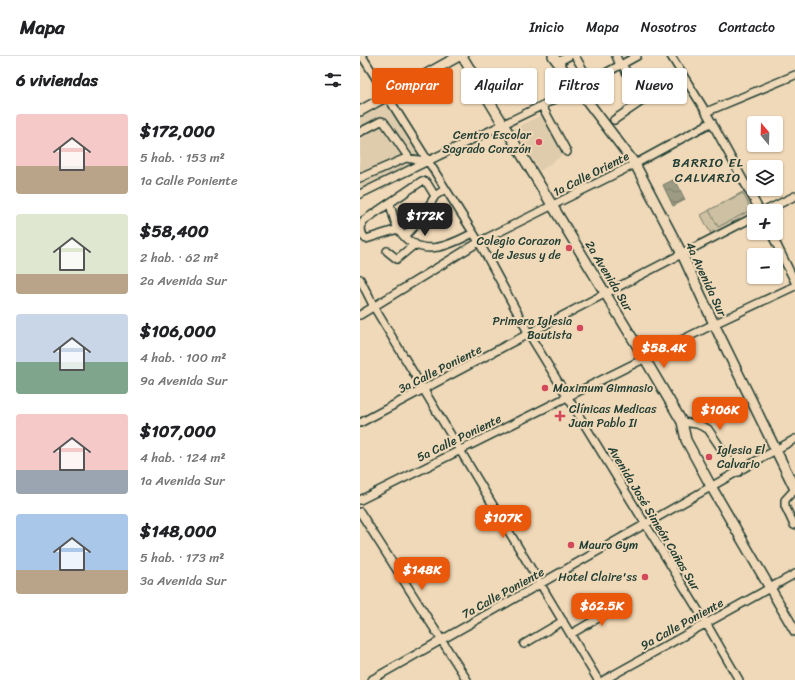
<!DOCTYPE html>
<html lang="es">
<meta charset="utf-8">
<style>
body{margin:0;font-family:Sriracha,sans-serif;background:#f6f6f6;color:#202124;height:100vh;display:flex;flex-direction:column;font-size:15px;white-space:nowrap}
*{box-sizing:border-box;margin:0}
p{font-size:13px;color:#757577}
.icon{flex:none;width:22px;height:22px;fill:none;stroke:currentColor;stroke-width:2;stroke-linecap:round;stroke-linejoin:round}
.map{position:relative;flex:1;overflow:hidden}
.panel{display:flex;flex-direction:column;background:#fff;width:360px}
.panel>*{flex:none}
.banner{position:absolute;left:12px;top:12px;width:363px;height:36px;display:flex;gap:8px}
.needle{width:26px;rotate:341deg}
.fabs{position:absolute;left:387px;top:60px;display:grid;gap:8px}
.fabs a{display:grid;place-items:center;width:36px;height:36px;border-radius:4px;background:#fff;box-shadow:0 1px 3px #0004;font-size:20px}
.price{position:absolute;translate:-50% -34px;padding:0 9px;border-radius:8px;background:#ea580c;color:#fff;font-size:13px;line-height:26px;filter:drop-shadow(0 1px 2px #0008)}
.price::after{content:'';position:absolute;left:50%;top:24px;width:12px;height:9px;margin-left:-6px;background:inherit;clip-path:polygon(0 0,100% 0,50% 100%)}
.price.on{background:#222;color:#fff}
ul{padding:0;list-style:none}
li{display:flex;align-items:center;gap:12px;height:100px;padding:0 16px}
li span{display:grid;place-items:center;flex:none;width:112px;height:80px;border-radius:4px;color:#555}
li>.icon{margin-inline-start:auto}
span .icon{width:48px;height:48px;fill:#fffc;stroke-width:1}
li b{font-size:17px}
h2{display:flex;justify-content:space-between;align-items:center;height:48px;padding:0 16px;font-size:17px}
.pill{padding:0 14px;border-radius:4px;background:#fff;box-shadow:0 1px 3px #0004;font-size:14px;line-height:36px}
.pill.on{background:#ea580c;color:#fff}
header{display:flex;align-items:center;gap:24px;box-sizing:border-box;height:56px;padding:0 20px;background:#fff;border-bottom:1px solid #e0e0e0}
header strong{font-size:19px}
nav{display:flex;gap:22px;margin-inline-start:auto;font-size:14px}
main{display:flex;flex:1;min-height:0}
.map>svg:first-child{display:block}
.built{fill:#deccad}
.grass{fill:url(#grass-tufts);stroke:#767e6b}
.pitch{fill:#cec0a2;stroke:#767e6b}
.water{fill:url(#water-waves);stroke:#6b7563}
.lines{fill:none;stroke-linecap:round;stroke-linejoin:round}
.minor-casing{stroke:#1f3d34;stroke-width:10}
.major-casing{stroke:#1f3d34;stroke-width:12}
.minor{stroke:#f0d9b8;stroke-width:7}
.major{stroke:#f0d9b8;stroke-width:9}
.poi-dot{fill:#d1495b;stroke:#f0d9b8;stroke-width:1.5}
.labels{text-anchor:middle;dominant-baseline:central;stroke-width:4;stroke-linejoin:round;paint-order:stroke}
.poi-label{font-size:12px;fill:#1f3d34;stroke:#f0d9b8;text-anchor:end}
.street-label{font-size:12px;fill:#1f3d34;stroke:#f0d9b8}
.neighbourhood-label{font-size:13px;letter-spacing:1px;fill:#1f3d34;stroke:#f0d9b8}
</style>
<header>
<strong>Mapa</strong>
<nav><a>Inicio</a><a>Mapa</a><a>Nosotros</a><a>Contacto</a></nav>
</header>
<main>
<section class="panel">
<h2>6 viviendas<svg class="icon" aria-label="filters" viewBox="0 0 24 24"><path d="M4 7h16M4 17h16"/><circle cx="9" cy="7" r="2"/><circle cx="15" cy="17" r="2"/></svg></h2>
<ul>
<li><span style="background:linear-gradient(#f6c9c9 65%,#b9a48a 0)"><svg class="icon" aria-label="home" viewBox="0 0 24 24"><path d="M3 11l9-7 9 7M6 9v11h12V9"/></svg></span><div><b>$172,000</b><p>5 hab. · 153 m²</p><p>1a Calle Poniente</p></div></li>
<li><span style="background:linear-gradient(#dfe7d0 75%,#b9a48a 0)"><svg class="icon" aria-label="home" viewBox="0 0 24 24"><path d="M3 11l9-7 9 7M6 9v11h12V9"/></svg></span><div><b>$58,400</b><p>2 hab. · 62 m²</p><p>2a Avenida Sur</p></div></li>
<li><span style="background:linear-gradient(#c9d6e8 60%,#7fa58c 0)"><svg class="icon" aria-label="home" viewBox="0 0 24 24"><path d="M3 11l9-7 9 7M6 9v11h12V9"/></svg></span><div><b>$106,000</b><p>4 hab. · 100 m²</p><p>9a Avenida Sur</p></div></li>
<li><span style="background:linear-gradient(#f6c9c9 70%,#9aa5b1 0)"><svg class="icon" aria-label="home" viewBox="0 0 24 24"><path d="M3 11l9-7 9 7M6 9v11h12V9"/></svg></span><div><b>$107,000</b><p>4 hab. · 124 m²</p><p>1a Avenida Sur</p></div></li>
<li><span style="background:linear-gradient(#a9c7e8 70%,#b9a48a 0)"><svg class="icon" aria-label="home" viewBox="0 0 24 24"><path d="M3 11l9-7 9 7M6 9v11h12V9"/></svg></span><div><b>$148,000</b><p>5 hab. · 173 m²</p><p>3a Avenida Sur</p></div></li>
</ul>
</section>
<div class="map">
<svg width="435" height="624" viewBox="0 0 435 624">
<defs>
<pattern id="grass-tufts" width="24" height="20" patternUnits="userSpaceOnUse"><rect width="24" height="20" fill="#cec0a2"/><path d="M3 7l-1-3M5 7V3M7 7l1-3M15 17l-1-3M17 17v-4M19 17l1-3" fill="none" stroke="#a79d85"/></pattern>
<pattern id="water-waves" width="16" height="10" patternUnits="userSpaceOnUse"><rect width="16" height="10" fill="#9d9b83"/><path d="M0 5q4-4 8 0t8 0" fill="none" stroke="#7f806c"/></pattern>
</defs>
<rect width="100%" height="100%" fill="#f0d9b8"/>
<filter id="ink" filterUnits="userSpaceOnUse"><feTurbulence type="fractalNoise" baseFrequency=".025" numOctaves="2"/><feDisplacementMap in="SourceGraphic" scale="8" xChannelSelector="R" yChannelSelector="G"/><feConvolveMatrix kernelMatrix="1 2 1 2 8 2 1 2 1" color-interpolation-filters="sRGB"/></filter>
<g filter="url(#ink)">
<path class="built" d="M22 47 28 48 61 102 60 106 0 136V60Z
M182 59 204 98 180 115 154 73Z"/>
<path class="grass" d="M388 133 400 155H394V158L353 182 341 159Z"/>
<path class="pitch" d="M383 137 391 154 358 171 349 154Z"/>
<path class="water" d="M315 123 325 144 313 150 303 129Z"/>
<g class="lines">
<defs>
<path id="minor" d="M2 0 119 186 169 278 346 567 379 624
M215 0 224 15
M256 0 260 9
M311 0 346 56 400 155
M198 6 209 0
M182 50 207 96
M346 56 435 19
M254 64 282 45 262 8
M0 76 21 65 24 66 49 102
M0 122 46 102 65 105
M0 138 218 32 277 0
M30 147C32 155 34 167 39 174 59 204 89 190 113 177
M405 155 435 140
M38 173 6 183C0 178 0 172 3 165L62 125 67 127 75 140
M411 177 435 226
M45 180 60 164 75 140 85 133
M27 195 37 203 55 188
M0 223 14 251 238 624
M0 259 119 186 275 108 352 66
M322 366 337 368 348 373 371 407 379 416
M0 367C131 297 262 228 394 161
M0 444 354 268 435 230
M0 456 107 624
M434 469 425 450V444L435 433
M211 578 264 547
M164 588 203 565
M11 624 435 383
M244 624 435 518"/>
<path id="major" d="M102 0 285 303 322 366 326 384 352 432 435 575
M193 0 275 108 322 198 354 268 435 433
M0 55 99 0"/>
</defs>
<use href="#minor" class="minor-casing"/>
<use href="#major" class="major-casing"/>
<use href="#minor" class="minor"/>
<use href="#major" class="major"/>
</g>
</g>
<g class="poi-dot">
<circle cx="179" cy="86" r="4"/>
<circle cx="209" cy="192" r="4"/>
<circle cx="220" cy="272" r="4"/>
<circle cx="185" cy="332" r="4"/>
<path d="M198 354h4v4h4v4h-4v4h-4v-4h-4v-4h4z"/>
<circle cx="349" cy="401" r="4"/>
<circle cx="211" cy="489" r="4"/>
<circle cx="285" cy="521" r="4"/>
</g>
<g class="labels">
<g class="poi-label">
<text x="171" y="79">Centro Escolar<tspan x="171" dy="14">Sagrado Corazón</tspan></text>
<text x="201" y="185">Colegio Corazon<tspan x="201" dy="14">de Jesus y de</tspan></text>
<text x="212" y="265">Primera Iglesia<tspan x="212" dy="14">Bautista</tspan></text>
<text x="193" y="332" text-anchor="start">Maximum Gimnasio</text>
<text x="209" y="353" text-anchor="start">Clínicas Medicas<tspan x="209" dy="14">Juan Pablo II</tspan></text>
<text x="357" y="394" text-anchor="start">Iglesia El<tspan x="357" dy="14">Calvario</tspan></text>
<text x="219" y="489" text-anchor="start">Mauro Gym</text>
<text x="277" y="521">Hotel Claire'ss</text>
</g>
<g class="street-label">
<text transform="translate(231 118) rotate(-27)">1a Calle Oriente</text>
<text transform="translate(249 220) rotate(59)">2a Avenida Sur</text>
<text transform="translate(346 223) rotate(65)">4a Avenida Sur</text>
<text transform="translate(80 313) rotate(-27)">3a Calle Poniente</text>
<text transform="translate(99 382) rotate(-26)">5a Calle Poniente</text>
<text transform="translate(294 462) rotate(59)">Avenida José Simeón Cañas Sur</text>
<text transform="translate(143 537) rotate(-29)">7a Calle Poniente</text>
<text transform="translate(322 568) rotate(-29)">9a Calle Poniente</text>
</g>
<g class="neighbourhood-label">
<text x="348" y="106">BARRIO EL<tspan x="348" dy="15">CALVARIO</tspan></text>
</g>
</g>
</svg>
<div class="fabs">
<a><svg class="needle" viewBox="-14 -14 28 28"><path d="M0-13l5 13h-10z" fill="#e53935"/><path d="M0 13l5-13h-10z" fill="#757577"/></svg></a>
<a><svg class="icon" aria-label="layers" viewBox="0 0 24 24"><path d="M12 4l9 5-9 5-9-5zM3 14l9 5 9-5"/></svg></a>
<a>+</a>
<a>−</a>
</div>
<b class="price on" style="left:65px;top:181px">$172K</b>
<b class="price" style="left:304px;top:313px">$58.4K</b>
<b class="price" style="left:360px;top:375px">$106K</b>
<b class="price" style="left:143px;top:483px">$107K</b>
<b class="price" style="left:62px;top:535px">$148K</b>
<b class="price" style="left:242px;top:571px">$62.5K</b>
<div class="banner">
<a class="pill on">Comprar</a>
<a class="pill">Alquilar</a>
<a class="pill">Filtros</a>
<a class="pill">Nuevo</a>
</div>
</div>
</main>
